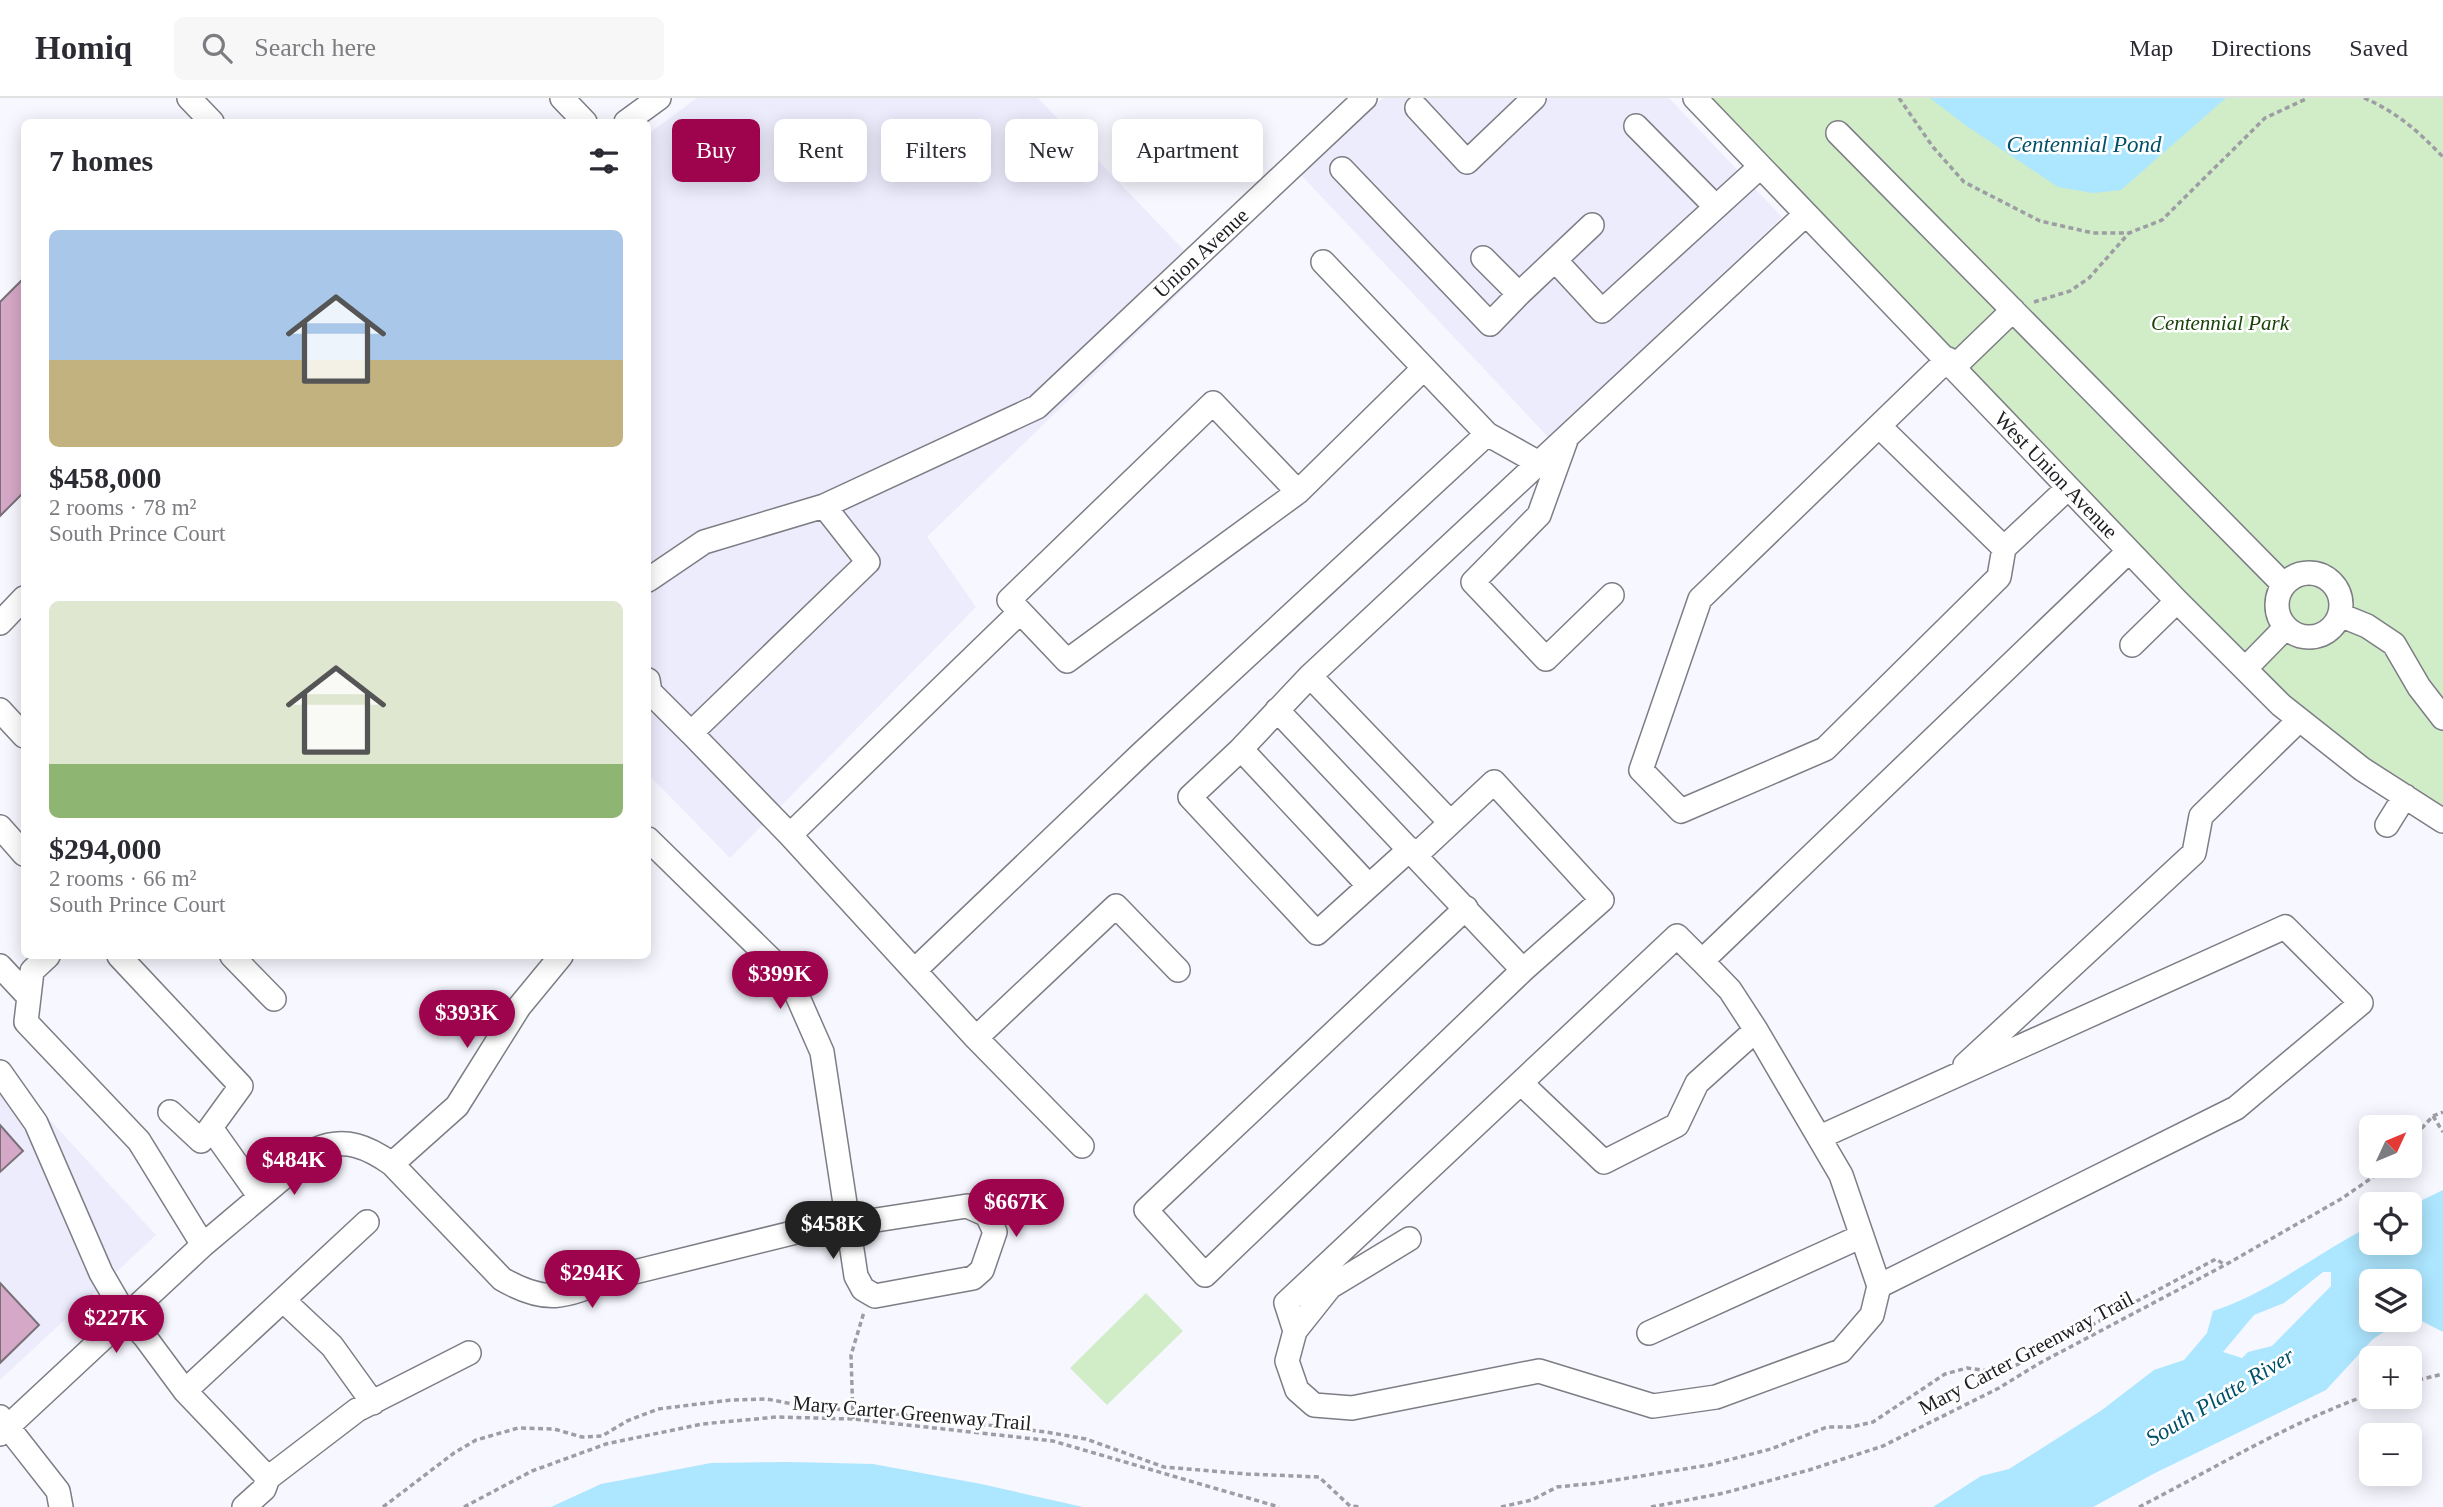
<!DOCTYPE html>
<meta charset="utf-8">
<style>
body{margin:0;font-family:Georgia,serif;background:#f7f7f7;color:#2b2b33;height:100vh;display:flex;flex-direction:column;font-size:26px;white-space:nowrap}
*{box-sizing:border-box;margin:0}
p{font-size:23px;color:#7c7c81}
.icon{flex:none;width:38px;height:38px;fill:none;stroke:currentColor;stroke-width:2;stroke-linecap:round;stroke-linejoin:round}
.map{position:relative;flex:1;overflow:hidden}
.details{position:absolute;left:21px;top:21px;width:630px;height:840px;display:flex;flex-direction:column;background:#fff;border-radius:10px;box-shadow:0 4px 18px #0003}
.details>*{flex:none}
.guide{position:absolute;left:672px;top:21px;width:665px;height:63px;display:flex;gap:14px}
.needle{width:46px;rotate:46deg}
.buttons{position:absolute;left:2359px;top:1017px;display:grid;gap:14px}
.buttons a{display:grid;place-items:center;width:63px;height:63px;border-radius:10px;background:#fff;box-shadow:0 4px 18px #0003;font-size:35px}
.price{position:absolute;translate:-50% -60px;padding:0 16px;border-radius:24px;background:#9d044d;color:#fff;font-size:23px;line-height:46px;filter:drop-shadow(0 2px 4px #0008)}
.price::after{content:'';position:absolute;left:50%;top:42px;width:21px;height:16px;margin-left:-10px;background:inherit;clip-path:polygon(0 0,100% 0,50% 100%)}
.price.selected{background:#222;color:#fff}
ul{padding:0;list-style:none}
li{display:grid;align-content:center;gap:14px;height:371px;padding:0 28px}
li span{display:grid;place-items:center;height:217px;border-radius:10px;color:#555}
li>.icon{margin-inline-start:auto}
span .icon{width:126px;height:126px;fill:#fffc;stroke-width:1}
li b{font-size:30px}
h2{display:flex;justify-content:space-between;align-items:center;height:84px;padding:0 28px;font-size:30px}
.chip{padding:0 24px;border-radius:10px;background:#fff;box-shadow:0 4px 18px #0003;font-size:24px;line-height:63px}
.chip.selected{background:#9d044d;color:#fff}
header{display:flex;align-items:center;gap:42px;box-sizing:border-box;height:98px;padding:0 35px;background:#fff;border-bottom:2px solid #e1e1e2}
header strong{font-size:33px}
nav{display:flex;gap:38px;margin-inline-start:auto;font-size:24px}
.search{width:490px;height:63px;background:#f7f7f7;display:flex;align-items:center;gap:18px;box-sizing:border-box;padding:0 24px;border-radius:10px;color:#7c7c81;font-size:26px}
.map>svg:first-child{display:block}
.built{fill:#ececfd}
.green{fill:#d0edc8}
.water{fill:#ade6ff;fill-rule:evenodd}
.building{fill:#d6a8c7;stroke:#797177;stroke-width:2}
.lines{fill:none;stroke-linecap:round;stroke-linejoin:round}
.minor-casing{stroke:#7d7d85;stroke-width:26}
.path{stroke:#9d9da3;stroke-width:3.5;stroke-dasharray:5 3.5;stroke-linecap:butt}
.minor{stroke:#fff;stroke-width:23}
.labels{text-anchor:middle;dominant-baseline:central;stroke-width:5;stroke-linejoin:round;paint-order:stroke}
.street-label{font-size:21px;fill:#202024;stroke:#fff}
.park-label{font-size:21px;font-style:italic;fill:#1a4309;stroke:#fff}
.water-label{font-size:23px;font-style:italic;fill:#005069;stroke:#fff}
</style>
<header>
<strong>Homiq</strong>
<div class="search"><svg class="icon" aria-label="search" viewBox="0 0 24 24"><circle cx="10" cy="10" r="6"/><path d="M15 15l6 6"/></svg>Search here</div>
<nav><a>Map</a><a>Directions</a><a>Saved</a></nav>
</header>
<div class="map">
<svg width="2443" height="1409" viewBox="0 0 2443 1409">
<rect width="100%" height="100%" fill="#f7f7ff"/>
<path class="built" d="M697 0H1038L1203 172 927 439 976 509 730 760 648 676V36Z
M1383 0H1669L1782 119 1549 340 1301 77Z
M0 968 156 1137 0 1282Z"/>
<path class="green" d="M1695 0H2443V722L2299 622Z
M1146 1195 1183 1233 1107 1307 1070 1270Z"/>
<path class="water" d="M1930 0H2226L2121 92 2093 95 2058 89 1965 27Z
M2443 1092V1234L2410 1217V1183H2371V1222H2402L2373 1241 2326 1292 2155 1375 2093 1409H1933L1981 1378 2009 1371 2102 1312 2154 1272 2184 1262 2207 1235 2213 1213C2274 1193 2316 1155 2371 1128V1144H2410V1108ZM2323 1174H2331V1188L2272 1248 2248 1254 2242 1260 2223 1254 2254 1217 2284 1205Z
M790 1364 873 1366 981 1386 1083 1409H551L601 1386 711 1365Z"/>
<path class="building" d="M24 180V394L0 418V204Z
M0 1027 23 1053 0 1074Z
M0 1185 39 1227 0 1265Z"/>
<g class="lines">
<defs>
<path id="minor" d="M189 0 212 24
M562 0 585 24
M1695 0 2177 503 2281 607 2362 671 2443 723
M1417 10 1467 64 1534 0
M626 24 659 0
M1636 28 1716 109
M1838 35 2284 487
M1342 71 1490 226 1519 196
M1483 160 1519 196 1592 127
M1555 162 1602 213 1760 69
M1323 164 1487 336 1539 365
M1948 261 1700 501 1641 672 1681 713 1825 651 1999 479 2004 450 2068 390
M1953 270 2013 212
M1879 328 2004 450
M1566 342 1539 417 1473 484 1546 561 1612 497
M1298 394 1213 305 1009 502 1067 563 1298 394 1424 270
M2277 507a32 32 0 1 1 64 0a32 32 0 1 1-64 0Z
M648 482 704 444 824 408 1037 309 1365 0
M1020 514 790 737 976 940 1082 1048
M2340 517 2367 528 2394 546 2419 589 2443 620
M0 525 24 500
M2132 547 2177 503
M2245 571 2286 529
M648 582 650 594 691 635 868 464 824 408
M0 612 24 638
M1277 612 1523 872
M691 635 790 737
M1241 651 1310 578
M1450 724 1310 578 1805 117
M2387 727 2405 698
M0 729 24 756
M648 741 789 879 822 954 856 1178 863 1191 875 1198 973 1180 982 1172 995 1134 987 1117 967 1108 850 1126
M1416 757 1494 684 1602 802 1523 872 1205 1177 1146 1112 1466 810
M1369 788 1241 651 1190 699 1317 835 1410 751
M48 858 32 873 26 924 139 1043 203 1147
M119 858 241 988 201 1043 170 1014
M232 858 274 901
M0 868 29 899
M915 872 1141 656 1487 336
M976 940 1116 808 1178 872
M1965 967 2194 755 2201 718 2299 622
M0 974 36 1025 101 1175 126 1218 145 1239 185 1293 268 1380 264 1391 244 1409
M1522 986 1604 1064 1677 1027 1697 985 1756 932
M211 1030 260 1099
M1820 1039 2285 829 2361 905 2236 1010 1879 1188
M392 1066 457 1008 519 909 561 858
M1409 1141 1330 1189 1295 1233 1287 1263 1297 1292 1314 1307 1352 1310 1539 1273 1653 1308 1716 1299 1841 1253 1872 1217 1879 1188 1841 1077 1756 932 1730 892 1702 863 2129 453
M284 1203 332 1248 373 1305
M1295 1233 1286 1205 1677 838 1702 863
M1649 1235 1862 1138
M185 1293 367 1124
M0 1319 58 1393 61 1409
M0 1336 203 1147 317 1051C345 1039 368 1049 392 1066L502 1181C547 1207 565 1199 610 1180L849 1121
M268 1380 357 1312 469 1255"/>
</defs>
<use href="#minor" class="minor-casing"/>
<path class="path" d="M1899 0 1933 49 1964 84 2040 123 2093 135H2129L2162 122 2265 20 2308 0
M2364 0C2397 14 2419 34 2443 59
M2034 204 2070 193 2089 180 2129 135
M2433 1018 2443 1034
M2410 1043 2433 1018 2443 1014
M2410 1284 2443 1276
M862 1312 1046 1334 1086 1341 1164 1369 1247 1376 1319 1379 1350 1408 1360 1409
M853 1321 851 1257 864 1214
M383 1409 454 1355 476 1342 518 1330 554 1331 582 1339 602 1338 627 1323 658 1311 731 1302 767 1301 808 1309 847 1312
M464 1409 532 1373 606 1346 702 1326 777 1319 853 1321 1053 1343 1279 1409
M1501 1409 1532 1402 1557 1389 1597 1385 1709 1367 1771 1351 1827 1329H1851L1873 1324 1945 1276 1967 1270 1995 1274 2011 1270 2216 1161 2225 1167
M1651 1409 1724 1395 1809 1372 1883 1348 1999 1290 2038 1266 2225 1167 2341 1101 2389 1068
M2139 1409C2215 1370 2290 1324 2371 1296"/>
<use href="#minor" class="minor"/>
</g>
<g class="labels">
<g class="street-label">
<text transform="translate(1201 155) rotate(-43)">Union Avenue</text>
<text transform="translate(2056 377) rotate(46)">West Union Avenue</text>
<text transform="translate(2026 1255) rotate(-28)">Mary Carter Greenway Trail</text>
<text transform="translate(912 1315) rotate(5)">Mary Carter Greenway Trail</text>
</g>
<g class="park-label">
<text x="2220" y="225">Centennial Park</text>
</g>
<g class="water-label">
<text x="2084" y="46">Centennial Pond</text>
<text transform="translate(2220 1299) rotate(-31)">South Platte River</text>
</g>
</g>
</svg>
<div class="buttons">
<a><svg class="needle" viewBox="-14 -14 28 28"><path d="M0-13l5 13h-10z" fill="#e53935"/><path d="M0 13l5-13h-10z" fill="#7c7c81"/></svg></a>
<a><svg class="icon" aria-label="locate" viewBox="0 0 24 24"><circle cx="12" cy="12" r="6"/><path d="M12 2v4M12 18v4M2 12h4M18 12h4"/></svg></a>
<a><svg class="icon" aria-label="layers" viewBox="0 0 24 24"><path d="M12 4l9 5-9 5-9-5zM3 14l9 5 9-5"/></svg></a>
<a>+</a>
<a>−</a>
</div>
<b class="price" style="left:780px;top:913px">$399K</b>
<b class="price" style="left:467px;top:952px">$393K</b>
<b class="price" style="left:294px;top:1099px">$484K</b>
<b class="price" style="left:1016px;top:1141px">$667K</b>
<b class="price selected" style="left:833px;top:1163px">$458K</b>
<b class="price" style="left:592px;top:1212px">$294K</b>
<b class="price" style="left:116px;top:1257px">$227K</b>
<div class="guide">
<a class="chip selected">Buy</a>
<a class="chip">Rent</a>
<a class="chip">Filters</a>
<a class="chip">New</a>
<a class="chip">Apartment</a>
</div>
<section class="details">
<h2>7 homes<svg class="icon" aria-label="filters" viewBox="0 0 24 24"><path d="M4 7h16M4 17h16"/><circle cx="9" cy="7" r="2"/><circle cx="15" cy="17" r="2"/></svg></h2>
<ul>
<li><span style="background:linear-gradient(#a9c7e8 60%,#c2b280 0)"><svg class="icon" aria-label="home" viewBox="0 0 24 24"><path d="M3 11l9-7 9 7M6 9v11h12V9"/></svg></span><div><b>$458,000</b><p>2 rooms · 78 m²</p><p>South Prince Court</p></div></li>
<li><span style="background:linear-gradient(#dfe7d0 75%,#8fb573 0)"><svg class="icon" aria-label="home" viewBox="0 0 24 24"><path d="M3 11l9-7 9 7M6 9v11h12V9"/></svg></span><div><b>$294,000</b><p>2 rooms · 66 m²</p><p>South Prince Court</p></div></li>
</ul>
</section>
</div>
